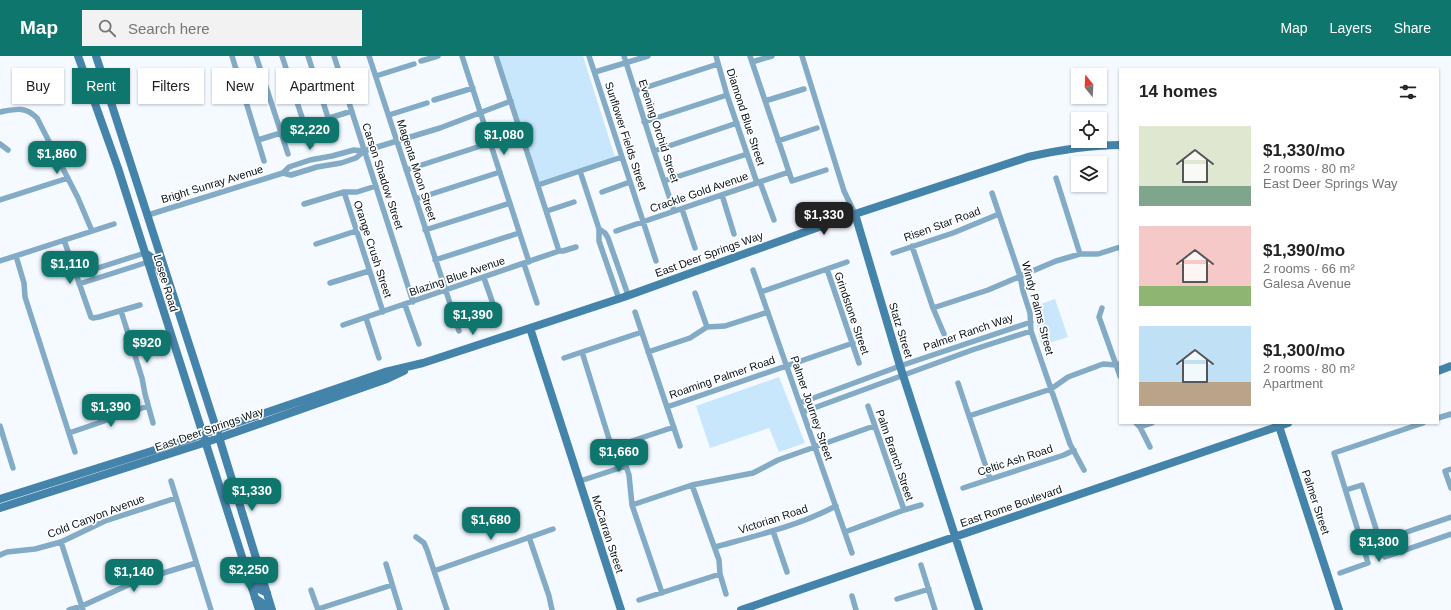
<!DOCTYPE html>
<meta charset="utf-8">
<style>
body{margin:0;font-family:Arial,sans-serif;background:#f2f2f2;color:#222;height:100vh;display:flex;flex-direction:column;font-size:15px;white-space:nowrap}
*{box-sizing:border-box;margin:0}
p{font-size:13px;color:#767676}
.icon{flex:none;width:22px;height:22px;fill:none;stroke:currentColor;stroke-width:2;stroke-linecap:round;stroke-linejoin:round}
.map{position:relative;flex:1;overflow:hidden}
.sheet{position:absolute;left:1119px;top:12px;width:320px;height:356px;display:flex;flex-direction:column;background:#fff;border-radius:0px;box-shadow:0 1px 3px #0004}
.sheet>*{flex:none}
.banner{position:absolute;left:12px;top:12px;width:380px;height:36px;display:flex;gap:8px}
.needle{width:26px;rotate:342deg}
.fabs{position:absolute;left:1071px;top:12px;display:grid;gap:8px}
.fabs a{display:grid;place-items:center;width:36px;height:36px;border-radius:0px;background:#fff;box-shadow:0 1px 3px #0004;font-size:20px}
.price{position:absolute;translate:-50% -34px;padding:0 9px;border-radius:8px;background:#0f766e;color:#fff;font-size:13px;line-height:26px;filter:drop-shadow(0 1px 2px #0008)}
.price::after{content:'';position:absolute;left:50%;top:24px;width:12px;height:9px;margin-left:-6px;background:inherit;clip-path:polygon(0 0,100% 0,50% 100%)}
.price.current{background:#222;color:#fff}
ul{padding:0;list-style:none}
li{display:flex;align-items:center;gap:12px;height:100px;padding:0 20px}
li span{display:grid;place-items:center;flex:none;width:112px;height:80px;border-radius:0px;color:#555}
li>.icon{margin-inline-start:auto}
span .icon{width:48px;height:48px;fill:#fffc;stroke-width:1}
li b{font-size:17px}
h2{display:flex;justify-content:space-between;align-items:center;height:48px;padding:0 20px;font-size:17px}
.chip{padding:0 14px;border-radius:0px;background:#fff;box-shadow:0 1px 3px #0004;font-size:14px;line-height:36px}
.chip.current{background:#0f766e;color:#fff}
header{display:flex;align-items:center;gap:24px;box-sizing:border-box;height:56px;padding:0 20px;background:#0f766e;color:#fff}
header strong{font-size:19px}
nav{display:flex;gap:22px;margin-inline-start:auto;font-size:14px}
.search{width:280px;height:36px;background:#f2f2f2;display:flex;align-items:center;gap:10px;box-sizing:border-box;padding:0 14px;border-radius:0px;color:#767676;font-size:15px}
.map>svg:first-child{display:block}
.green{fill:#c9e7fc}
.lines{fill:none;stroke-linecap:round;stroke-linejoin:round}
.street{stroke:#83abc5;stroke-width:5.5}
.secondary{stroke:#4584aa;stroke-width:8}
.labels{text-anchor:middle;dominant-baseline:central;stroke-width:3.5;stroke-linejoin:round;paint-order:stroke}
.street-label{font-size:11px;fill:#06121a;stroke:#fff}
</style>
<header>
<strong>Map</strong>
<div class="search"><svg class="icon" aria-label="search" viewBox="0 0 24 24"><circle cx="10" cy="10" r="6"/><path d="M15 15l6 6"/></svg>Search here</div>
<nav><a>Map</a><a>Layers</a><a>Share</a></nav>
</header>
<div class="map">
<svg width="1451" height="554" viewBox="0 0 1451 554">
<rect width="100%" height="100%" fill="#f4faff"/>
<path class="green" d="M499 0H583L615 101 539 126Z
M1055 243 1068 281 1042 289C1037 277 1037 263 1035 250Z
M779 321 805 387 779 396 769 372 710 392 696 350Z"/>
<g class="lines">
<path class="street" d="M232 0 264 105
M256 0 288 98
M282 0 311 89
M308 0 335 83
M334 0 413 246
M369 0 459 275
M462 0 529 206
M496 0 559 195
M589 0 656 205
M624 0 654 95 674 155
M716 0 727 39 757 127
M750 0 792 125 826 114
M802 0 844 135 855 158
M421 5 438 0
M752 6 772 0
M595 16 648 0
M376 20 414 8
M635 35 718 8
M434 44 473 32
M765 45 804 33
M0 56C16 53 25 50 37 62L78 142 92 175
M389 59 427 47
M644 66 727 39
M258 84 352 55
M778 85 817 72
M0 88 8 94
M654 95 737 67
M406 114 490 87
M580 115 599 173V185L619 243
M283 117 291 119 317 111 341 107 356 102 364 95
M1056 122 1080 198
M664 125 747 98
M760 126 774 164
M538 129 622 101
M344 136 383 256
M602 136 630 126
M992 137 1020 220 1023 235 1030 257 1031 275 1070 388 1084 414
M722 139 734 178
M416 143 500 116
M0 144 68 122
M304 148 344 136H357L376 130
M682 153 695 192
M547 155 574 146
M148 159 283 117 289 111 310 104 332 100 354 94 364 95 440 72 511 45
M599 173 605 177 608 182 628 239
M425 174 510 147
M616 175 789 116
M64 184 91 261 93 262 99 261 140 249
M316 188 356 175
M912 190 933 252 944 278
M893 197 953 177 999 158
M16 200 24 227 25 241 75 396
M435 204 519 177
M0 205 114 168
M524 208 537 247
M827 213 859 307
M753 214 852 497
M76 219 145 197
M484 222 498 262
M330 227 369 215
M79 228 148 206
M761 236 847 206
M695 237 707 271
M405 249 419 288
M933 252 988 234 1056 205 1080 198H1098L1120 191
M1102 252 1099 261 1120 320
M121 255 142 322 145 338 153 367
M635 256 680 390
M366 262 379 302
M343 269 559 195H563L576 191
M582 296 610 386 625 407 629 419 632 449 662 537
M648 296 690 282 707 271 725 270 768 256
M564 302 642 276
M958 327 990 423
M800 347 900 310 1031 266
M868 350 904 454
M667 351 853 287
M803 356 972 294 1031 275
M969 360 1051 333 1068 321 1103 308 1116 309 1120 308
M1438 362 1451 358
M1136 367 1140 371 1150 391
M0 370 13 412
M1140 371 1152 367
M69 377 148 350
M614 391 674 371
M1451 413 1445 415 1451 432
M171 425 211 554
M580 425 626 410
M692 429 719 504 720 518 726 538
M963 432 1064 399 1074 394
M1346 434 1362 429 1385 501 1451 478
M632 449 692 429 753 417 778 404 874 370
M773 475 787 516
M845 476 904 454 921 449
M416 481 424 487 427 494 447 554
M529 481 549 540 552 554
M1380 485 1451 461
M61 486 83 554
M715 491C755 480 798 470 836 450
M0 499 7 496 35 493 61 486 105 465 176 442
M386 508 400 554
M921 509 935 554
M434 515 553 473
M1340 517 1368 507 1334 397 1423 367
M311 534 318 554
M852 540 856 554
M897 543 929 533
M639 544 720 518
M318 553 392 529
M69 554 82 550 137 525 196 507"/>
<path class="secondary" d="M78 0 118 112 259 554
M96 0 218 378 272 554
M855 158 900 310 979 554
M145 197 154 203 164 223
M530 272 621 554
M1438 315 1451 310
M1278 367 1339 554
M0 443 177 387 385 316 423 307 530 272 624 241 855 158 1028 101C1059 94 1088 89 1120 89
M0 452 219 382 387 323 404 315
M245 512 255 521 259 533 267 537
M255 542 262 547 265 554
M741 554 1288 367"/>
</g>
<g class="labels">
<g class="street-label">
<text transform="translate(746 61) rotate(72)">Diamond Blue Street</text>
<text transform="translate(659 75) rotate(72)">Evening Orchid Street</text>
<text transform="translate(626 80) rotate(72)">Sunflower Fields Street</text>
<text transform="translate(417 114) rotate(72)">Magenta Moon Street</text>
<text transform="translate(383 120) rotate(72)">Carson Shadow Street</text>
<text transform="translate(212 128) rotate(-17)">Bright Sunray Avenue</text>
<text transform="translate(699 136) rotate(-19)">Crackle Gold Avenue</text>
<text transform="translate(942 168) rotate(-20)">Risen Star Road</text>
<text transform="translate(373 193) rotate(72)">Orange Crush Street</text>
<text transform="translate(709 198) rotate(-20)">East Deer Springs Way</text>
<text transform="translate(457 220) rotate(-19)">Blazing Blue Avenue</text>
<text transform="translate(166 227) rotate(73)">Losee Road</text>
<text transform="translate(1038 252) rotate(75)">Windy Palms Street</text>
<text transform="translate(852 257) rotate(71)">Grindstone Street</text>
<text transform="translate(901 274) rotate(73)">Statz Street</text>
<text transform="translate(968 276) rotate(-19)">Palmer Ranch Way</text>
<text transform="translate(722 321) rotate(-19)">Roaming Palmer Road</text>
<text transform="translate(812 352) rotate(71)">Palmer Journey Street</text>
<text transform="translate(209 373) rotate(-19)">East Deer Springs Way</text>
<text transform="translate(895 399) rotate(71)">Palm Branch Street</text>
<text transform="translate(1015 404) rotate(-18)">Celtic Ash Road</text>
<text transform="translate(1316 446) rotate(72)">Palmer Street</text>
<text transform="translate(1011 450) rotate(-19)">East Rome Boulevard</text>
<text transform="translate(96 460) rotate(-21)">Cold Canyon Avenue</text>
<text transform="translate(773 463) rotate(-18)">Victorian Road</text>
<text transform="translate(608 478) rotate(72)">McCarran Street</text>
</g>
</g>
</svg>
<div class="fabs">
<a><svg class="needle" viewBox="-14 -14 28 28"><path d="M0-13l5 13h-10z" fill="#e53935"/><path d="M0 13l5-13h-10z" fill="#767676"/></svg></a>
<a><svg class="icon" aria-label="locate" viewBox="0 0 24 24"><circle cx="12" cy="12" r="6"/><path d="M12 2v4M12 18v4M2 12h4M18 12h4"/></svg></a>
<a><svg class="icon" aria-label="layers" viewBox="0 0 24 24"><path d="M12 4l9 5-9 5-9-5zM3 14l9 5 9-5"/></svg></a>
</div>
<b class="price" style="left:310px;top:95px">$2,220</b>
<b class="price" style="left:504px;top:100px">$1,080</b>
<b class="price" style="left:57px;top:119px">$1,860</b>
<b class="price current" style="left:824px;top:180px">$1,330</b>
<b class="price" style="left:70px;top:229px">$1,110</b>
<b class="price" style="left:473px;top:280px">$1,390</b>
<b class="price" style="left:147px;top:308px">$920</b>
<b class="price" style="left:111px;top:372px">$1,390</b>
<b class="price" style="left:619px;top:417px">$1,660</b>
<b class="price" style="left:252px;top:456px">$1,330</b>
<b class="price" style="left:491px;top:485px">$1,680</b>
<b class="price" style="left:1379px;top:507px">$1,300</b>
<b class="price" style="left:249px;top:535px">$2,250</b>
<b class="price" style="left:134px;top:537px">$1,140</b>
<div class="banner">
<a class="chip">Buy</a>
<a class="chip current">Rent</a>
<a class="chip">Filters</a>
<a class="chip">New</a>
<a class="chip">Apartment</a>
</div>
<section class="sheet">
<h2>14 homes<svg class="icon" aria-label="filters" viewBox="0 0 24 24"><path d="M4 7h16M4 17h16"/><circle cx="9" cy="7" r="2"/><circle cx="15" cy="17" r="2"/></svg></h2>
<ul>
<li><span style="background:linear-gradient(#dfe7d0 75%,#7fa58c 0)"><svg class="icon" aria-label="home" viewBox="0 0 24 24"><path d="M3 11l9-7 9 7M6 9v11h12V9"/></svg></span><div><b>$1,330/mo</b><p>2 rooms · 80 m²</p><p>East Deer Springs Way</p></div></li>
<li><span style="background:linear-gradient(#f6c9c9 75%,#8fb573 0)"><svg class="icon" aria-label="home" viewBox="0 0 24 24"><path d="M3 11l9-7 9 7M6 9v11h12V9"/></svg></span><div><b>$1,390/mo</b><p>2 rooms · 66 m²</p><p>Galesa Avenue</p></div></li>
<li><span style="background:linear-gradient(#bfe0f5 70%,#b9a48a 0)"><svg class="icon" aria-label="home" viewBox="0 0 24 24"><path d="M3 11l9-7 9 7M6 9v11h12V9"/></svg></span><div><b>$1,300/mo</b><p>2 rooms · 80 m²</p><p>Apartment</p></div></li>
</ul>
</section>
</div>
